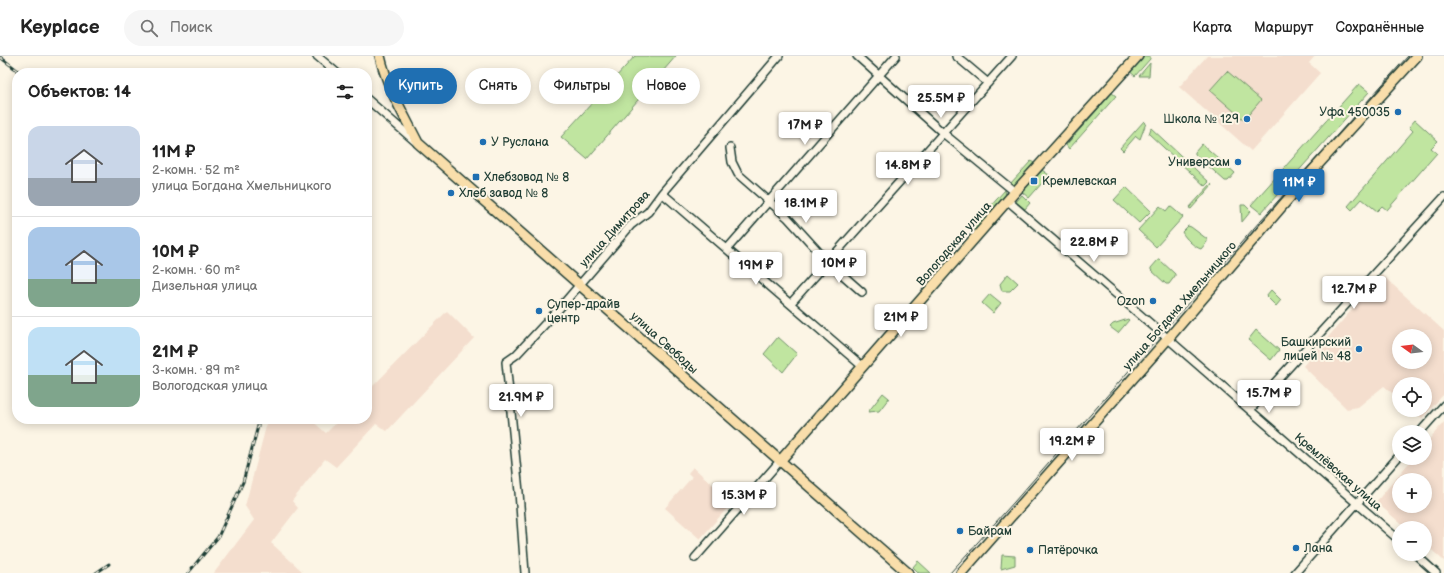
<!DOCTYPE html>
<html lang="ru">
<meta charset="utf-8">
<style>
body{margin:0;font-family:"Balsamiq Sans",sans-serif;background:#f6f6f6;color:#222;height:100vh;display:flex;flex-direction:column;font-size:15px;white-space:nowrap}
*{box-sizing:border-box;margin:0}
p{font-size:13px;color:#767676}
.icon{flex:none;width:22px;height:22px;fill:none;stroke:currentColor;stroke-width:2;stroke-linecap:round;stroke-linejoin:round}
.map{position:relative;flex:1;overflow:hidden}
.drawer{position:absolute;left:12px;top:12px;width:360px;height:356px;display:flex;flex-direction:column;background:#fff;border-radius:16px;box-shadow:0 2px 10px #0003}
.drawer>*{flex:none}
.guide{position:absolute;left:384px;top:12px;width:380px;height:36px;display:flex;gap:8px}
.needle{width:26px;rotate:285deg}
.buttons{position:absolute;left:1392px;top:273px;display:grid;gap:8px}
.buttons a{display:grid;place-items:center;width:40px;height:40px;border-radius:50%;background:#fff;box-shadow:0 2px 10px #0003;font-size:20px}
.price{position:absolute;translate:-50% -34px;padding:0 9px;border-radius:4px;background:#fff;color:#222;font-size:13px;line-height:26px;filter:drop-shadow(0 1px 2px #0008)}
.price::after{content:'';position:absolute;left:50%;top:24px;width:12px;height:9px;margin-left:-6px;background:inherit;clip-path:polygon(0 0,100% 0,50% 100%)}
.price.on{background:#1f6fb2;color:#fff}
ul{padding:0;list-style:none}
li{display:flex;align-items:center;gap:12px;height:100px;padding:0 16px}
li+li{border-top:1px solid #e0e0e0}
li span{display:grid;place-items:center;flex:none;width:112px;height:80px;border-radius:12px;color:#555}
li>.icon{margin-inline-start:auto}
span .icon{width:48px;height:48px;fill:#fffc;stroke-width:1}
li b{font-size:17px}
h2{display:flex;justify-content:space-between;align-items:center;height:48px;padding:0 16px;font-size:17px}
.tag{padding:0 14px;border-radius:18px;background:#fff;box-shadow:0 2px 10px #0003;font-size:14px;line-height:36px}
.tag.on{background:#1f6fb2;color:#fff}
header{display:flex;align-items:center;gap:24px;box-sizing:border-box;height:56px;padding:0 20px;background:#fff;border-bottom:1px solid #e0e0e0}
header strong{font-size:19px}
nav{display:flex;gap:22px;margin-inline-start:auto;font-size:14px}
.search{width:280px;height:36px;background:#f6f6f6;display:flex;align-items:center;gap:10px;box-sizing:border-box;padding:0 14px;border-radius:22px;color:#767676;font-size:15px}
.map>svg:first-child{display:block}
.built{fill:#f4dece;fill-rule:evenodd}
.green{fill:#c0e5a0;stroke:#70916a}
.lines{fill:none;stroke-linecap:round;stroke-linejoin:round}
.minor-casing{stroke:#1f3d34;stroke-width:10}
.major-casing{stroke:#1f3d34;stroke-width:12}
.minor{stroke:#fcf5e5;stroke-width:7}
.major{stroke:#f9deab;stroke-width:9}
.tram{stroke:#1f3d34;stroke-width:1}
.rail-casing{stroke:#1f3d34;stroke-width:3}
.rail{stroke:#fcf5e5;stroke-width:1.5;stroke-dasharray:4.5;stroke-linecap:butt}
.poi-dot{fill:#1f6fb2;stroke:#fcf5e5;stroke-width:1.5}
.labels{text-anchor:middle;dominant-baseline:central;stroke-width:4;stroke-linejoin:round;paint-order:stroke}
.poi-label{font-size:12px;fill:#1f3d34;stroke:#fcf5e5;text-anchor:start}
.street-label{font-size:12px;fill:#1f3d34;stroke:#fcf5e5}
</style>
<header>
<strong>Keyplace</strong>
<div class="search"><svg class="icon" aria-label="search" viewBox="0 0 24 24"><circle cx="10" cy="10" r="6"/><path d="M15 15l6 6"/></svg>Поиск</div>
<nav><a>Карта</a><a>Маршрут</a><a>Сохранённые</a></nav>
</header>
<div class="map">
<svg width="1444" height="517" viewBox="0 0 1444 517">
<rect width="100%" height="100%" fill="#fcf5e5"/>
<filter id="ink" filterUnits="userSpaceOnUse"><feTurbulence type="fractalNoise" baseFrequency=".025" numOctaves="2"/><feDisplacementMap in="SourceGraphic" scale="8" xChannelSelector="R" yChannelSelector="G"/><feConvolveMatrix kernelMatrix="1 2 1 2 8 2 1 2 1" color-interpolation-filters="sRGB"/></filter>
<g filter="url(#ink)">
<path class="built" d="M1207 0H1315L1309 7 1320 17 1251 95 1179 31Z
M1382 219 1444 275V338L1422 362 1412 354H1425V328H1399V343L1384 330 1358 351 1347 353 1303 310ZM1399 280H1425V306H1399Z
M447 255 474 282 387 375 376 368 336 411 325 403 292 445 298 452 271 487 302 515 301 517H214L254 464 245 450 268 363H310L326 377 340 363H367V336Z
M1444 366V505L1425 488V472H1406L1376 446 1413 402H1425V388ZM1399 424H1425V450H1399Z
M693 411 722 437 719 441 729 450 700 483 665 452 692 421 688 417Z"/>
<path class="green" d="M635 0H676L587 103 561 81Z
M1140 0H1150V3L1135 20 1128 14Z
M1150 7 1149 20H1139Z
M1227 15 1261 44 1244 64 1210 34Z
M1359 28 1369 36 1261 157 1251 149Z
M1112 37 1116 40 1069 93 1066 89Z
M1415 64 1438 85 1431 92 1437 97 1387 154 1382 150 1377 155 1362 143 1352 154 1348 150 1413 75 1409 71Z
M1144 65 1146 67 1140 83 1136 80 1123 95 1120 92Z
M1151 72 1209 126 1205 130 1149 78Z
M1202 88 1235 117 1228 125H1225L1195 98V96Z
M1031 105 1034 107 1015 129 1010 128Z
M1042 114 1049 119 1029 142 1022 136Z
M1211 128 1212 129 1191 153 1189 152Z
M1126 131 1151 155 1139 167 1114 144Z
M1005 134 1006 140 974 176 972 174 973 170Z
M1022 139 1030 147 1025 153 1016 146Z
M1241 149H1245L1251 155 1242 166Z
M1160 150 1166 155 1170 150 1183 161 1156 191 1138 174Z
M1188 170 1191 171 1207 183V186L1201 193C1194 191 1185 182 1182 176Z
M1158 204H1160L1175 218V220L1169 228H1166L1151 214V212Z
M1008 218 1018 227 1010 235H1002L1000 228Z
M1271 234 1281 244 1276 250 1266 240Z
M990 238 1001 247 993 257 982 247Z
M1128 263 1129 264 1118 277 1110 271 1113 268Z
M1256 274 1279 294 1271 304 1248 284Z
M778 281 797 298 783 316 764 298Z
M883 337 889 342 879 355 868 356Z
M1002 499 1015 500V509L1001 513Z
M918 505 931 517H919L913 511Z"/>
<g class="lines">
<defs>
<path id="minor" d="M317 0 337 17
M857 0 943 77 1015 136
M956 0 988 27
M367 43 416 86
M730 92 732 106 738 118 787 161 828 206 862 236
M662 137 862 310
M1008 145 1166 281 1399 484
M727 193 896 0
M791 247 1012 0
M1250 354 1444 141
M1420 376 1444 349
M1415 498 1436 517
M695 502 780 405
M525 517 519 436 506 306 516 299 558 254 631 169 648 156 662 137 779 0
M1295 517 1399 400"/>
<path id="major" d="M380 0C387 31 404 59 418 87L908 517
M780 405 1015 136 1138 0
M961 517 1173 277 1314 113 1417 0"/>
</defs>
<use href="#minor" class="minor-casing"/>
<use href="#major" class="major-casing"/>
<use href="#minor" class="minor"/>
<use href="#major" class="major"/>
<path class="tram" d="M950 517 1014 446 1261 164 1408 0"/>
<defs>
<path id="rail" d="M0 1 21 17
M96 517 109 508
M188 517 218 481 243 426 258 370V363"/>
</defs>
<use href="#rail" class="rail-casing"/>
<use href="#rail" class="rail"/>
</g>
</g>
<g class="poi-dot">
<circle cx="1398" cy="56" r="4"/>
<circle cx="1247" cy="63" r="4"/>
<circle cx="483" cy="86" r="4"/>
<circle cx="1238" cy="106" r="4"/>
<rect x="472" y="117" width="8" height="8" rx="2"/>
<rect x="1030" y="121" width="8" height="8" rx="2"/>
<circle cx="451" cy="137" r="4"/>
<circle cx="1153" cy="245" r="4"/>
<circle cx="539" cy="255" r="4"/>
<circle cx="1359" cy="293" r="4"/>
<circle cx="960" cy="475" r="4"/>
<circle cx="1296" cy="492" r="4"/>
<circle cx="1030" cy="494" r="4"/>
</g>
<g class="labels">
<g class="poi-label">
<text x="1390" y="56" text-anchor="end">Уфа 450035</text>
<text x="1239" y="63" text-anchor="end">Школа № 129</text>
<text x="491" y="86">У Руслана</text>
<text x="1230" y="106" text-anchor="end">Универсам</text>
<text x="484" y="121">Хлебзовод № 8</text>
<text x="1042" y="125">Кремлевская</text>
<text x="459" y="137">Хлеб завод № 8</text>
<text x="1145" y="245" text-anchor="end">Ozon</text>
<text x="547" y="248">Супер-драйв<tspan x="547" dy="14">центр</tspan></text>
<text x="1351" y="286" text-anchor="end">Башкирский<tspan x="1351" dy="14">лицей № 48</tspan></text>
<text x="968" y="475">Байрам</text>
<text x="1304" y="492">Лана</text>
<text x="1038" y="494">Пятёрочка</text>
</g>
<g class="street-label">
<text transform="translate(615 173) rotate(-48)">улица Димитрова</text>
<text transform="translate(954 188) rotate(-49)">Вологодская улица</text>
<text transform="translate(1180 250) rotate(-49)">улица Богдана Хмельницкого</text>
<text transform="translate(664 287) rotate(42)">улица Свободы</text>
<text transform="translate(1338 416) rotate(41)">Кремлёвская улица</text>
</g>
</g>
</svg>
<div class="buttons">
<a><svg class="needle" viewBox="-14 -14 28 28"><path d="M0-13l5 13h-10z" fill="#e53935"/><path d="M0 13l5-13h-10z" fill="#767676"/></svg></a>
<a><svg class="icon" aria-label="locate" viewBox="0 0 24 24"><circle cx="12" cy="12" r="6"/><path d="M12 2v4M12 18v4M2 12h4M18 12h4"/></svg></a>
<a><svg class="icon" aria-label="layers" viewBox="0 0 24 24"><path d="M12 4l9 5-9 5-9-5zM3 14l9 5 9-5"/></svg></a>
<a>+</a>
<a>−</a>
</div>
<b class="price" style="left:941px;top:63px">25.5M ₽</b>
<b class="price" style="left:805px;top:90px">17M ₽</b>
<b class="price" style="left:908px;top:130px">14.8M ₽</b>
<b class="price on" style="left:1299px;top:147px">11M ₽</b>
<b class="price" style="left:806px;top:168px">18.1M ₽</b>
<b class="price" style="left:1094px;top:207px">22.8M ₽</b>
<b class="price" style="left:839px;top:228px">10M ₽</b>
<b class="price" style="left:756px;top:230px">19M ₽</b>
<b class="price" style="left:1354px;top:254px">12.7M ₽</b>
<b class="price" style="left:901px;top:282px">21M ₽</b>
<b class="price" style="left:1269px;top:358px">15.7M ₽</b>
<b class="price" style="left:521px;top:362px">21.9M ₽</b>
<b class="price" style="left:1072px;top:406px">19.2M ₽</b>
<b class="price" style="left:744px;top:460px">15.3M ₽</b>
<div class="guide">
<a class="tag on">Купить</a>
<a class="tag">Снять</a>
<a class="tag">Фильтры</a>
<a class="tag">Новое</a>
</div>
<section class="drawer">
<h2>Объектов: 14<svg class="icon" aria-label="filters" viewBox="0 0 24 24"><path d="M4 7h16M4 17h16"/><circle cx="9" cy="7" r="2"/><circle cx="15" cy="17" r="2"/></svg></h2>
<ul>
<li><span style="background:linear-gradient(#c9d6e8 65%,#9aa5b1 0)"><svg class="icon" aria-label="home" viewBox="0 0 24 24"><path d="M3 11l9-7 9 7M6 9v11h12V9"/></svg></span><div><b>11M ₽</b><p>2-комн. · 52 m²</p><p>улица Богдана Хмельницкого</p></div></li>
<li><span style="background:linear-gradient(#a9c7e8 65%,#7fa58c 0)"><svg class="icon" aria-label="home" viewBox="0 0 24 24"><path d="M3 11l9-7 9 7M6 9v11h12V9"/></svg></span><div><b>10M ₽</b><p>2-комн. · 60 m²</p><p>Дизельная улица</p></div></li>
<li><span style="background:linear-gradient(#bfe0f5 60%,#7fa58c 0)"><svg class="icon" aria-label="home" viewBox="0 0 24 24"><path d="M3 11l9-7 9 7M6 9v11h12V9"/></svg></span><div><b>21M ₽</b><p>3-комн. · 89 m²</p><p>Вологодская улица</p></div></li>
</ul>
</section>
</div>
